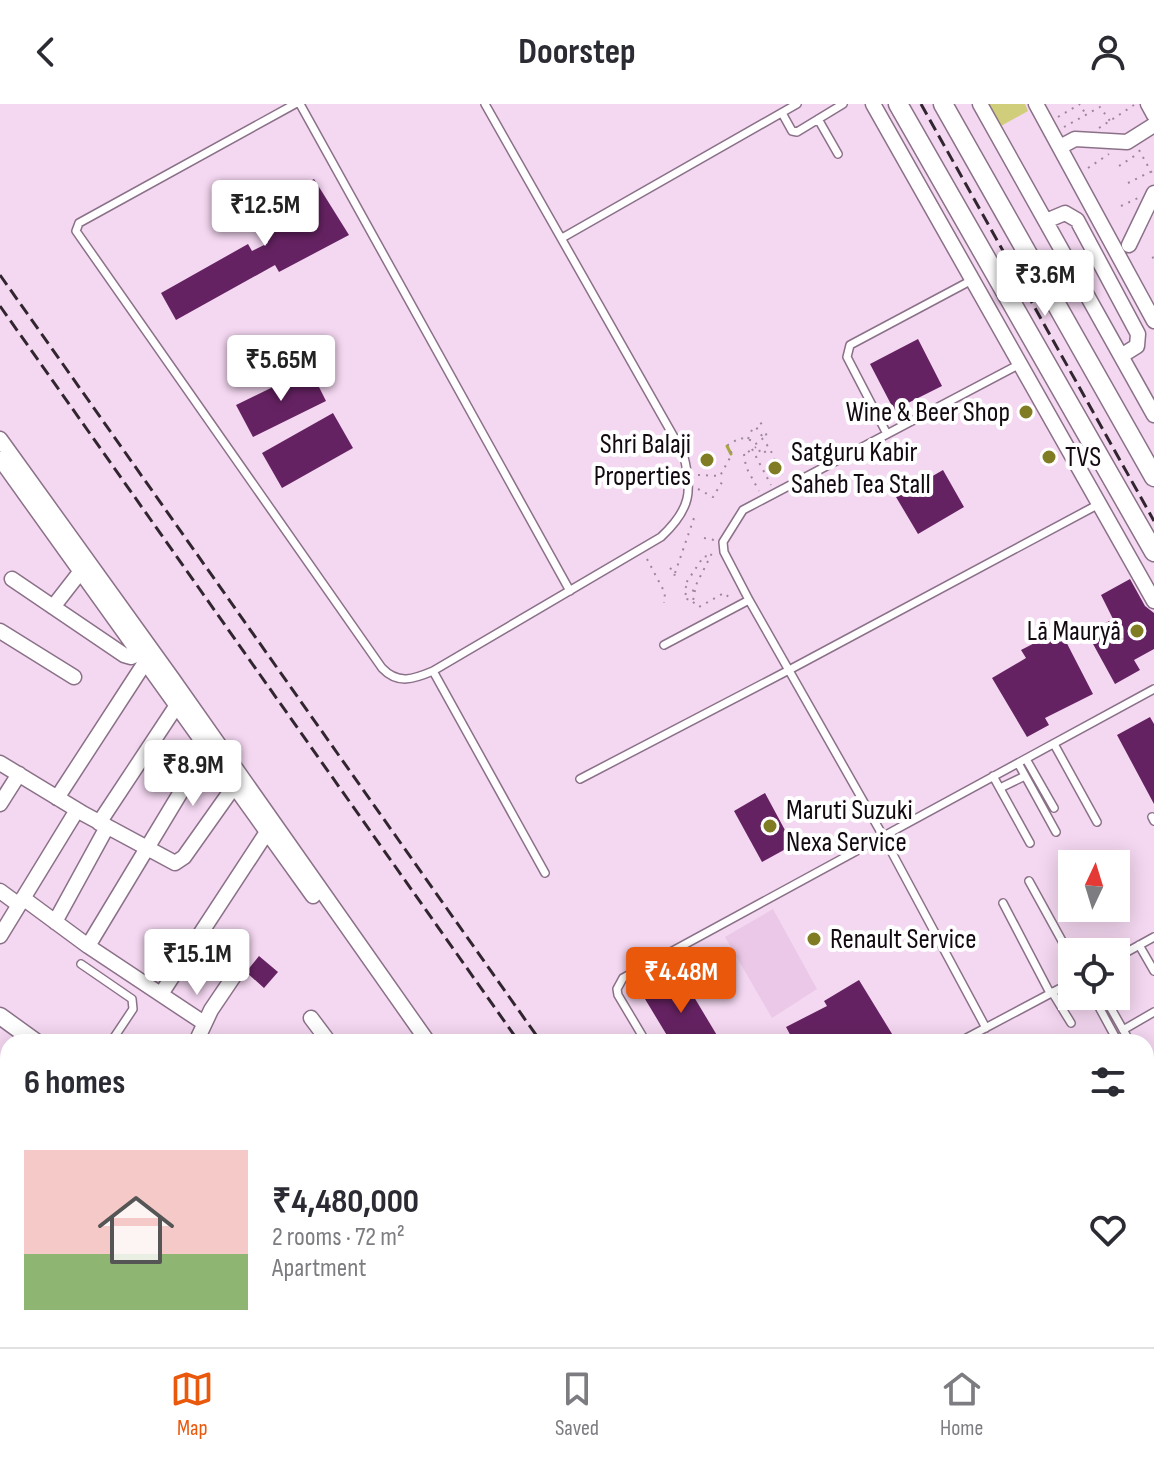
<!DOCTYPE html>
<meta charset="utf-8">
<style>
body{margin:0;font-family:"Sofia Sans Condensed",sans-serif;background:#f7f7f7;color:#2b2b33;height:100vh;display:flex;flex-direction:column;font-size:30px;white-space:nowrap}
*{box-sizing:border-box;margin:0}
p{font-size:26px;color:#7c7c81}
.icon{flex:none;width:44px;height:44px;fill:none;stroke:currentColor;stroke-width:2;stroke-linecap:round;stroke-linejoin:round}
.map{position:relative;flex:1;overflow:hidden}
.panel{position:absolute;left:0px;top:930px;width:1154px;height:314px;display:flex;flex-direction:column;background:#fff;border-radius:24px 24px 0 0;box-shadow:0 4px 20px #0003}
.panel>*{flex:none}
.needle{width:52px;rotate:4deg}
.tools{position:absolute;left:1058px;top:746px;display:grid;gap:16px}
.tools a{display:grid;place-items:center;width:72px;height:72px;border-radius:0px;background:#fff;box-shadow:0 4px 20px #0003;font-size:40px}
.price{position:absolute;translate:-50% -68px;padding:0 18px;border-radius:8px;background:#fff;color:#222;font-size:26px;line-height:52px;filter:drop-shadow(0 2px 4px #0008)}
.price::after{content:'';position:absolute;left:50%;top:48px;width:24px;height:18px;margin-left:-12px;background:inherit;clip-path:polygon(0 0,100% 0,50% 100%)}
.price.current{background:#ea580c;color:#fff}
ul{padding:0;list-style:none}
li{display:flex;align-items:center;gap:24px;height:200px;padding:0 24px}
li+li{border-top:2px solid #e1e1e2}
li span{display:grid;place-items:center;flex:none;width:224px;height:160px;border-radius:0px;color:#555}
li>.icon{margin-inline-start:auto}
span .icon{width:96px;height:96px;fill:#fffc;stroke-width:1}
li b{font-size:34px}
h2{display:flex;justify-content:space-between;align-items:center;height:96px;padding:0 24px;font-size:34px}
header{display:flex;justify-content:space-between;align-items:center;height:104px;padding:0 24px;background:#fff;font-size:36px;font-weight:700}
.tab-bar{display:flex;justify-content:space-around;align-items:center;height:112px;border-top:2px solid #e1e1e2;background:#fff;font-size:22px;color:#7c7c81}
.tab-bar a{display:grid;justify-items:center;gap:4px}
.tab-bar .current{color:#ea580c}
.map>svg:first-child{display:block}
.built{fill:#ebc8e7}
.green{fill:#d0ce7a}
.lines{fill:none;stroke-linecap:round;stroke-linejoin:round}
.stream{stroke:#a9a63c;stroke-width:3}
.building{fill:#652262}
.tertiary-tunnel{stroke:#d2b8cf;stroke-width:16;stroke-dasharray:16 8;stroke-linecap:butt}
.service-casing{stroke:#8b7188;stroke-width:10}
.minor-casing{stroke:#8b7188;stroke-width:17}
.tertiary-casing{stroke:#8b7188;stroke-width:19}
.secondary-casing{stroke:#8b7188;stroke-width:21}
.path{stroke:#9c879a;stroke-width:2;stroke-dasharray:2 6;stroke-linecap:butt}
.service{stroke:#fff;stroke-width:7}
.minor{stroke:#fff;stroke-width:14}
.tertiary{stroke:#fff;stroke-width:16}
.secondary{stroke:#fff;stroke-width:18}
.rail{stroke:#31252f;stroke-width:3;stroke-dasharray:12 6;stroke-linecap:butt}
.poi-dot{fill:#7f7c23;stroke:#fff;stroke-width:3}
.labels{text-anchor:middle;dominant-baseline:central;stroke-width:8;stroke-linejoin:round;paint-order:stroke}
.poi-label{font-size:28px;fill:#120911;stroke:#fff;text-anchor:start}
</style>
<header><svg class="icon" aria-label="back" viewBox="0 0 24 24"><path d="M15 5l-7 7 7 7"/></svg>Doorstep<svg class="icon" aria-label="person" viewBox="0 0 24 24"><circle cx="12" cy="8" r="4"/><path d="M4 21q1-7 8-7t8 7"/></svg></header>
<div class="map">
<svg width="1154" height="1243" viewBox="0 0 1154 1243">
<rect width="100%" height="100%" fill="#f4d7f1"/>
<path class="built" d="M773 805 817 885 772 914 725 833Z"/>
<path class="green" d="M989 0H1025L1028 7 1001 22Z"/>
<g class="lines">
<path class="stream" d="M727 342 731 350"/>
</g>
<path class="building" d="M314 75 349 131 279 168 275 161 176 216 161 189 248 140 252 147 268 139 252 109Z
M918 235 942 282 894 306 870 260Z
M310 265 326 297 253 333 236 301Z
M333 309 353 344 282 384 262 349Z
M943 366 964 403 918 430 896 393Z
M1130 475 1145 502 1154 509V545L1134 556 1140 566 1115 580 1087 529 1113 515 1101 491Z
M1060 526 1093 590 1045 614 1049 621 1027 633 992 574 1026 554 1021 546Z
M1150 613 1154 620V700L1117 631Z
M765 689 793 741 762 758 734 707Z
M259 852 278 868 264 884 246 868Z
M682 873 721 938H671L645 895Z
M859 876 897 938H794L786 923 827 902 824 897Z"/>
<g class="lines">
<path class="tertiary-tunnel" d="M772 1243 791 1239"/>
<defs>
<path id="service" d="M295 0 79 119 76 127 382 564C398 581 414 575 433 567L661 433C691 405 693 387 683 349L485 0
M300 0 570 487
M782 9 792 27 797 28 843 0
M818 15 838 50
M562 134 797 0
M887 330 847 253 850 241 972 176
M664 541 749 496
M433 567 545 769
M1054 640 1097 718
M1026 655 1054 704
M1018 659 1056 728
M993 672 1030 739
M580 675 789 566 1099 400
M1000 684 1025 672
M1152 713 1154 717
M1029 777 1072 855
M1003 799 1050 889
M1139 841 1154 867
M1116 854 1154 833
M81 860 132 895 133 905 111 938
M1052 888 1071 919
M1093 892 1118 938
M1104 892 1130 938
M986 924 883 732 749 496 724 448 723 438 743 406 1020 260
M1123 926 1154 908
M646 938 618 891 617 885 623 874 1154 585
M959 938 1072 878
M1146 967 1154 980
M1146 1126 1154 1121
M394 1236 401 1243
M960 1243 971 1236
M1144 1243 1154 1237"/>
<path id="minor" d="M873 0 1154 497
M980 0 1154 311
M1036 0 1154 217
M1148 0 1154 11
M1060 43 1075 35 1127 38 1154 21
M1046 117 1065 109 1077 116 1138 230 1137 242 1121 252
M1129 141 1154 89
M0 335 172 574 428 938
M0 355 313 792
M12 475 124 551 131 553 140 549
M53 503 81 467
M0 527 74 573
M0 659 84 710 175 759 184 753 235 681
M57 694 146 557
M0 700 19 670
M99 719 177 601
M0 787 19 801
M23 794 88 842 204 919
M55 818 107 723
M0 832 77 706
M88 842 208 643
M161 890 267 728
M311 914 329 938
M196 938 211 906 236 869
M0 1127 8 1111
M32 1243 36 1236
M89 1243 117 1241 126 1243
M139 1243 145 1236
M206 1243 210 1236
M309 1243 311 1236"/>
<path id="tertiary" d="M0 912 36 938
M1146 1015 1154 1010
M1146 1042 1154 1037
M453 1236 467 1243
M486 1236 500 1243
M607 1236 613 1243
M631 1236 637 1243
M791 1239 798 1236
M357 1243 360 1236
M373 1243 377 1236
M835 1243 845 1236"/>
<path id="secondary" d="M898 0 1154 448
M943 0 1154 373"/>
</defs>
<use href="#service" class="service-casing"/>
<use href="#minor" class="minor-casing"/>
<use href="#tertiary" class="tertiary-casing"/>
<use href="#secondary" class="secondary-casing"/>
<path class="path" d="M1058 13 1080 0 1086 11
M1064 23 1100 3 1110 17
M1099 24 1134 1
M1139 46 1154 73
M1119 62 1139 49
M1088 64 1109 50
M1128 79 1150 68
M1121 102 1138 94
M1152 154 1154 153
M767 330 761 333 770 345 783 374
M762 332 756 323 763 318
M748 335 754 321
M752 345 771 381
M748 348 756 343
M744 350 746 363 759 387
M698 371 720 372 732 350 728 341 740 334 755 337 761 350 770 345
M698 385 713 393 722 378
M704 434 714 436
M647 455 665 489 664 499
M670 464 675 469 674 473
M675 469 694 414 691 412
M694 487 684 482 704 452 709 453
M686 489 684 494 693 497 696 481 712 449H715
M693 498 699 503 724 489 731 495"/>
<use href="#service" class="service"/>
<use href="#minor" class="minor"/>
<use href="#tertiary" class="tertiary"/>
<use href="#secondary" class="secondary"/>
<path class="rail" d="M921 0 1154 417
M0 171 541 938
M0 202 519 938
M729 1236 734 1243
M751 1236 756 1243"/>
</g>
<g class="poi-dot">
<circle cx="1026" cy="308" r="8"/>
<circle cx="1049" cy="353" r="8"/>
<circle cx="707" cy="356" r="8"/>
<circle cx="775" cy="364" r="8"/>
<circle cx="1137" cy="527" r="8"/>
<circle cx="770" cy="722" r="8"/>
<circle cx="814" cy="835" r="8"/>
</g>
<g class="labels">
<g class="poi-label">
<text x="1010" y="308" text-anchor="end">Wine &amp; Beer Shop</text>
<text x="691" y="340" text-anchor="end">Shri Balaji<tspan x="691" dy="32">Properties</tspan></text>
<text x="791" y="348">Satguru Kabir<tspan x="791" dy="32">Saheb Tea Stall</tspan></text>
<text x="1065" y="353">TVS</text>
<text x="1121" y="527" text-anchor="end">Lā Mauryā</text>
<text x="786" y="706">Maruti Suzuki<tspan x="786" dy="32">Nexa Service</tspan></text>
<text x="830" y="835">Renault Service</text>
</g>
</g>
</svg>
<div class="tools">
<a><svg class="needle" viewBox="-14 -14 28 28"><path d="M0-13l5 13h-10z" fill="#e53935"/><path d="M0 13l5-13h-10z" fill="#7c7c81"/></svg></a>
<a><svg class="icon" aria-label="locate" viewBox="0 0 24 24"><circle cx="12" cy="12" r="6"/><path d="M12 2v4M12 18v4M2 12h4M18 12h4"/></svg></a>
</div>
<b class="price" style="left:265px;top:144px">₹12.5M</b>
<b class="price" style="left:1045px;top:214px">₹3.6M</b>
<b class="price" style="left:281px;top:299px">₹5.65M</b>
<b class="price" style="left:193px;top:704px">₹8.9M</b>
<b class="price" style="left:197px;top:893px">₹15.1M</b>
<b class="price current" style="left:681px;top:911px">₹4.48M</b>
<section class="panel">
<h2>6 homes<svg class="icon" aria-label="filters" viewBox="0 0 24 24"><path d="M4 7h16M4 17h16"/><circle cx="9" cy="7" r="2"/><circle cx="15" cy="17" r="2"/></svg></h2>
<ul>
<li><span style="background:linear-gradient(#f6c9c9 65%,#8fb573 0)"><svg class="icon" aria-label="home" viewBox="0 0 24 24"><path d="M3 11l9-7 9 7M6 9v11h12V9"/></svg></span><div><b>₹4,480,000</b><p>2 rooms · 72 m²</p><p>Apartment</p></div><svg class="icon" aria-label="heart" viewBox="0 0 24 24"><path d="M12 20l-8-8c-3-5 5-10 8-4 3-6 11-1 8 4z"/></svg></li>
</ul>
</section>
</div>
<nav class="tab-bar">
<a class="current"><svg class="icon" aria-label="map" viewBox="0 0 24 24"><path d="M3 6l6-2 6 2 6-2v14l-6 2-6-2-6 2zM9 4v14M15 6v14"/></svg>Map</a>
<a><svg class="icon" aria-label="saved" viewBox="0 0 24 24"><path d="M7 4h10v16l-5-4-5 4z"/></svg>Saved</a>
<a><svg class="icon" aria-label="home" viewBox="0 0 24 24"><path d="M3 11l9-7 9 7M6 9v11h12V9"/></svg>Home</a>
</nav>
